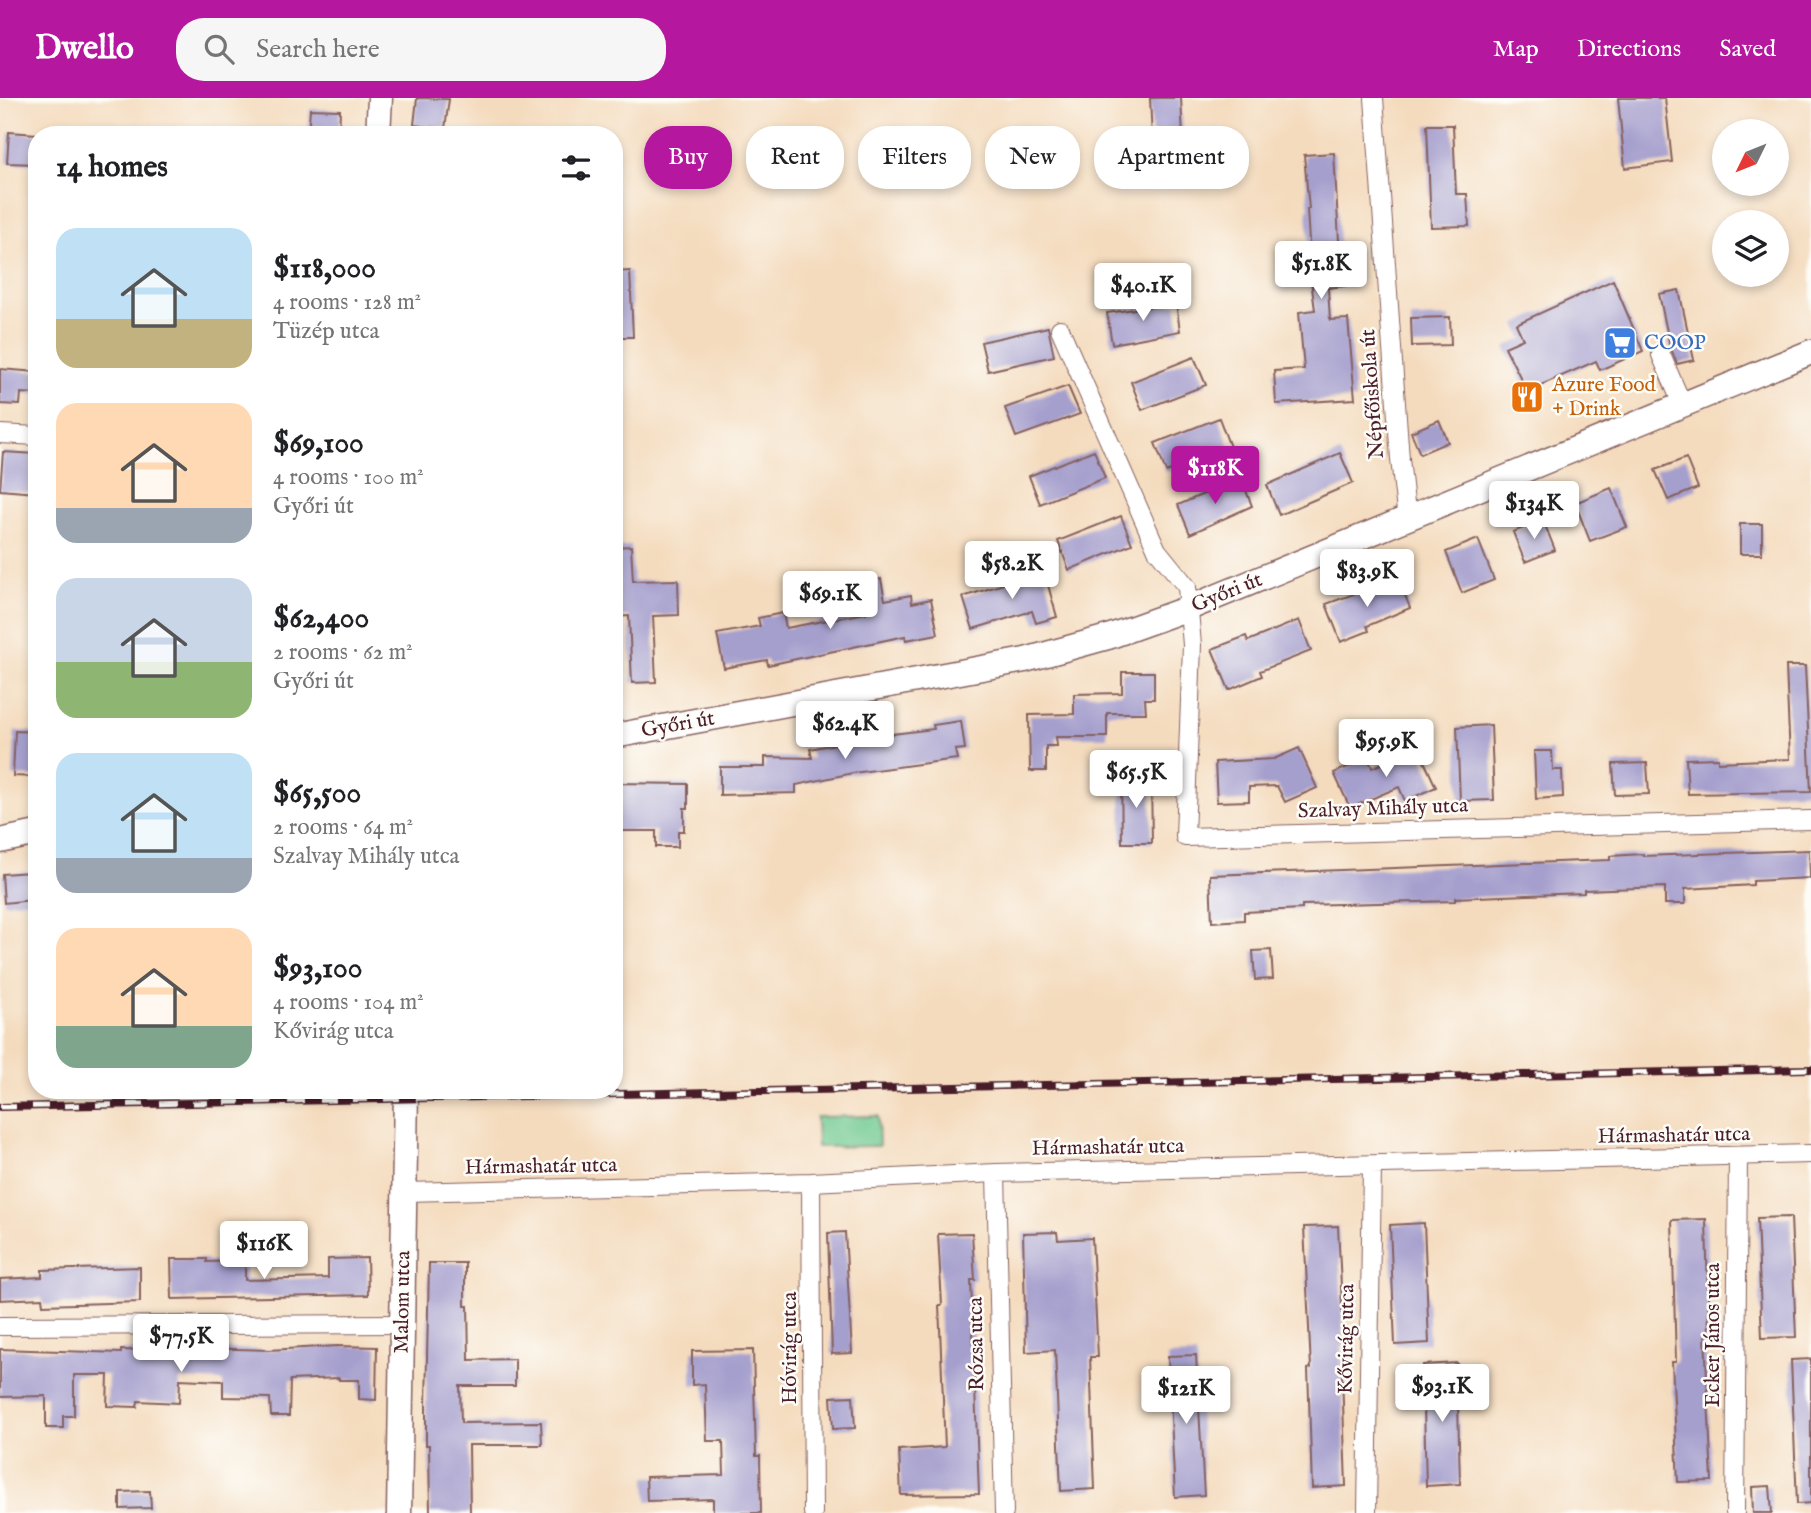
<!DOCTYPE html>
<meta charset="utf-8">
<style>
body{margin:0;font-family:"IM FELL English",serif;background:#f6f6f6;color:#202124;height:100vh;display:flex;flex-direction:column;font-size:26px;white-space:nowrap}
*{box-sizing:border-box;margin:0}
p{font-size:23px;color:#757577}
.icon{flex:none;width:38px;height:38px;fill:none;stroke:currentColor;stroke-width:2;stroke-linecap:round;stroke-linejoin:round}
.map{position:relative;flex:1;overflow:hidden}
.details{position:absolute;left:28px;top:28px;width:595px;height:973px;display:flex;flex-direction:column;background:#fff;border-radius:28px;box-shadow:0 4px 10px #0003}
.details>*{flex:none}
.top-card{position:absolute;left:644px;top:28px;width:665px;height:63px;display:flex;gap:14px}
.needle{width:46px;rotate:227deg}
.buttons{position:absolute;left:1712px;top:21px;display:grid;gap:14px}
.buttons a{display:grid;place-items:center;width:77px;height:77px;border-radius:50%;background:#fff;box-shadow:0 4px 10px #0003;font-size:35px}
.price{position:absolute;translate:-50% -60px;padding:0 16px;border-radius:7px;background:#fff;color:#222;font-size:23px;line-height:46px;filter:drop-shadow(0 2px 4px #0008)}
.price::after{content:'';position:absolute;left:50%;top:42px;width:21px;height:16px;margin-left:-10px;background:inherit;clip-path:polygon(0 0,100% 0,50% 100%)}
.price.selected{background:#b5179e;color:#fff}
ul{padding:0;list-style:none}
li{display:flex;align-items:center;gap:21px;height:175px;padding:0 28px}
li span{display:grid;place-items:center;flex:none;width:196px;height:140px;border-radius:21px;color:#555}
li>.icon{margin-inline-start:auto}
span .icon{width:84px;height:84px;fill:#fffc;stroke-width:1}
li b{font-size:30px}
h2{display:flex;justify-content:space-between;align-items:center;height:84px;padding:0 28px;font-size:30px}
.chip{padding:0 24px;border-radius:28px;background:#fff;box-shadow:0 4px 10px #0003;font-size:24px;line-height:63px}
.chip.selected{background:#b5179e;color:#fff}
header{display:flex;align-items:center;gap:42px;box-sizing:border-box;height:98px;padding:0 35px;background:#b5179e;color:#fff}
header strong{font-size:33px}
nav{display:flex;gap:38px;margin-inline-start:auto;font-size:24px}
.search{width:490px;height:63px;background:#f6f6f6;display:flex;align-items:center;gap:18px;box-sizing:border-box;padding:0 24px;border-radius:28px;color:#757577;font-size:26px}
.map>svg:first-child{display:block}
.green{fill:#70c990;stroke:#5d745e;stroke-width:2}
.building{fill:#a59fcd}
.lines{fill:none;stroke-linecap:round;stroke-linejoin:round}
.street-casing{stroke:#86615e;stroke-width:20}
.secondary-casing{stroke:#86615e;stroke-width:27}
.street{stroke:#fff;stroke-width:18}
.secondary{stroke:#fff;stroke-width:24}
.rail-casing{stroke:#4a1f2b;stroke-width:8}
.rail{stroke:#fdfcf7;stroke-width:5;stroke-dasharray:16;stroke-linecap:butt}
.labels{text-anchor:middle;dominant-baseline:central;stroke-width:5;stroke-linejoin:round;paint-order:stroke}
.shop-label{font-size:21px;fill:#366cbe;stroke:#fdfcf7;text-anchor:start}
.food-label{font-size:21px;fill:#c56008;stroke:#fdfcf7;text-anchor:start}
.street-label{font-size:21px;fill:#4a1f2b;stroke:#fdfcf7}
</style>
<header>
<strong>Dwello</strong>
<div class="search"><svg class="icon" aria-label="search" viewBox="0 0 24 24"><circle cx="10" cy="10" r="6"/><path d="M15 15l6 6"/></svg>Search here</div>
<nav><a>Map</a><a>Directions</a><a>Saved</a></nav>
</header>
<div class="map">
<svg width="1811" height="1415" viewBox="0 0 1811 1415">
<rect width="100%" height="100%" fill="#fdfcf7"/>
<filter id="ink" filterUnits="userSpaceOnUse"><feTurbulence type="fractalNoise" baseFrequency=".0143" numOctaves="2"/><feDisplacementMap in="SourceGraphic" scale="14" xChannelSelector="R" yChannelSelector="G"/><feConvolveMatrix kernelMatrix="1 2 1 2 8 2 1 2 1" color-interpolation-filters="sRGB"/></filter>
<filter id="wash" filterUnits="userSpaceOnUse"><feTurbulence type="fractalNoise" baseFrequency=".00686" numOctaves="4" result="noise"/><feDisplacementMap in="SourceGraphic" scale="28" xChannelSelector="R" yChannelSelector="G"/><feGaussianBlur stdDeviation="1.57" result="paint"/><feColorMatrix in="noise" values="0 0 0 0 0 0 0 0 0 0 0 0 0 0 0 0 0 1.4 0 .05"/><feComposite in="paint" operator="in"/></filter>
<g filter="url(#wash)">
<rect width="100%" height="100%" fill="#f4dbbe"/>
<path class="green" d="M878 1018 879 1048 817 1049 816 1019Z"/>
<g id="blocks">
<path class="building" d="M417 0 449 1 445 31 414 27Z
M1150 0H1181L1184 60 1153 61Z
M1618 0H1665L1672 64 1625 70Z
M310 11 340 12 339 37H308Z
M1427 27H1453L1456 96H1467L1469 128 1431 129Z
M9 34 37 36 36 66 7 65Z
M1334 55 1339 143 1345 188 1328 190 1330 222 1348 221 1355 301 1276 306 1274 273 1304 271 1299 214 1315 212 1308 160H1310L1307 111H1309L1304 57Z
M630 173 633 239H614V174Z
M1613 182 1643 253 1600 272 1596 263 1527 293 1505 249 1523 241 1516 226Z
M1679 192 1694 262 1677 266 1670 248 1659 196Z
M1176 205 1180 233 1112 246 1107 215Z
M1450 219 1451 247 1412 248 1411 220Z
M1048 229 1054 258 988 273 981 244Z
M1194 259 1206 287 1142 312 1131 284Z
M0 271 37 274V296L21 295 20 307 0 306Z
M1068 288 1080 316 1016 339 1005 310Z
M1219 320 1230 349 1166 374 1155 345Z
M1439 322 1448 344 1420 356 1411 334Z
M1094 352 1105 380 1040 406 1029 378Z
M3 354 37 356 36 395 0 392Z
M1340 355 1353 385 1279 417 1267 387Z
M1686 360 1698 390 1668 402 1655 372Z
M1241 380 1252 408 1190 436 1178 407Z
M1611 390 1627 429 1590 443 1575 405Z
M1121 418 1132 446 1069 472 1058 443Z
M1543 422 1555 452 1525 464 1513 434Z
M1740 426H1762V456H1740Z
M1478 441 1494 482 1462 495 1446 454Z
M631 448 633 483 678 482 679 517 653 518 656 584 632 585 629 518 614 519V449Z
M1044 473 1057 519 1036 525 1032 513 973 531 963 499Z
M1398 480 1410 510 1367 528 1369 533 1341 544 1326 506Z
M881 481 885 502 911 497 912 505 931 501 938 536 906 542 905 538 768 567 767 562 724 570 717 536 760 528 758 520 783 515 786 530 866 515 860 485Z
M1299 522 1311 553 1260 573 1262 578 1229 592 1212 551 1246 538 1248 543Z
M1786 568H1805L1811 694 1688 696 1686 661 1718 660V664L1790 661Z
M1122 574H1154V601H1145L1146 615H1107V639H1056L1057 648H1046V673H1030L1029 617 1074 616V596L1122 595Z
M961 623 965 651 955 652 957 661 853 675 796 687V695L720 697V669H765V659L812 660 810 651 876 638 934 631 933 627Z
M1491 627 1494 702 1460 703 1457 629Z
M15 633 37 634V679L13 678Z
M1299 650 1317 690 1285 704 1277 688 1249 689V703L1217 704 1215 664 1274 661Z
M1418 650 1436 689 1405 703 1399 689 1350 710 1334 675 1368 660 1372 670Z
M1534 653H1552L1553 672H1562L1563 699 1536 701Z
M1647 665 1649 696 1615 697 1613 666Z
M1121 678H1151L1152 745H1122Z
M614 685 688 686V710H684V733H678V749H656V733H614Z
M1809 752 1810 780 1753 783V787L1685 791V806H1665V789L1584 792V795L1477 799 1455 800V803L1302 807V811L1244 814V822L1212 824 1210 777 1610 762V758L1643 756V758Z
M30 774 32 802 4 805 2 776Z
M1271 852 1273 881 1255 882 1253 853Z
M1791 1119 1796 1239 1762 1240 1757 1120Z
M1706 1121 1709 1237 1705 1238 1712 1383 1678 1384 1672 1264H1676L1672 1122Z
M1424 1125 1429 1245 1395 1247 1390 1127Z
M1338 1128 1344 1249H1341L1346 1388 1312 1390 1308 1271 1311 1270 1304 1129Z
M845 1134 852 1255 832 1256 828 1135Z
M1057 1134 1058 1142 1092 1140 1098 1259H1090L1095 1391 1061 1393 1055 1252 1026 1254 1023 1135Z
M972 1135 975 1182H971L979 1396 901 1397 899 1352 945 1349 939 1207H942L938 1136Z
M367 1160 368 1197 172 1201 171 1161H207V1164L245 1163V1182L328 1180V1161Z
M429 1165H465V1208H468L469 1262 515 1261V1288H460L461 1325 541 1324 542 1347H469L470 1415H430L429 1347H426V1307Z
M140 1169V1204L43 1207 42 1200 0 1202V1181L42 1179V1172Z
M337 1248 377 1249 376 1302 359 1301V1282H339V1280L290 1282 289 1318H271L270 1300 223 1299V1283L180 1281 179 1305 138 1303 137 1309 107 1308 108 1277H74V1318H63V1330H46V1298L0 1299V1251L121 1255V1252L159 1253V1249L269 1252Z
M753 1252 756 1358H760L761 1415H713V1401L647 1403 646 1379 724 1377 723 1343H707L705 1286 692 1287V1253Z
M1196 1257 1204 1397 1175 1399 1168 1258Z
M1811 1261V1405L1797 1406 1791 1262Z
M1457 1265 1460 1386 1426 1388 1423 1267Z
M853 1298 855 1330 833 1331 831 1299Z
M1770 1388 1772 1415H1753L1752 1389Z
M150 1393 151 1410 120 1411V1394Z"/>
</g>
</g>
<g filter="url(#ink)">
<use href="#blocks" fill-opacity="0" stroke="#86615e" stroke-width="2"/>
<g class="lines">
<defs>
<path id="street" d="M1374 0 1400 361 1407 422
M1060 231 1157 452 1187 489 1192 547 1185 739 1811 722
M1661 257 1683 308
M0 336 37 338
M996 1075 1004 1415
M811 1084 813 1415
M405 1094 811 1084 996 1075 1811 1056
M0 1228 402 1226
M1367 1415 1372 1067
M1735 1415 1738 1060"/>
<path id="secondary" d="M378 37 380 0
M614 638 1025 562 1108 539 1189 510 1811 254
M0 743 37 735
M399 1415 406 992"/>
</defs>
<use href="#street" class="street-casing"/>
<use href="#secondary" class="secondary-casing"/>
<use href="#street" class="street"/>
<use href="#secondary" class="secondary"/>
<defs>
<path id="rail" d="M0 1009 1811 971"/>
</defs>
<use href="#rail" class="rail-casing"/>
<use href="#rail" class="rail"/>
</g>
</g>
<defs>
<symbol id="supermarket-square" viewBox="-11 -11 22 22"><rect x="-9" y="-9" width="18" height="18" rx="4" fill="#3f7fe0" stroke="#fdfcf7"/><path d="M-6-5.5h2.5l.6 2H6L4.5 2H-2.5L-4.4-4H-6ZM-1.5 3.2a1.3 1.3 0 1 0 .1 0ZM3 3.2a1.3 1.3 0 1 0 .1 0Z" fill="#fff"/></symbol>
<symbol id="restaurant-square" viewBox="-11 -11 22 22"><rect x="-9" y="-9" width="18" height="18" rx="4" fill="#e8710a" stroke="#fdfcf7"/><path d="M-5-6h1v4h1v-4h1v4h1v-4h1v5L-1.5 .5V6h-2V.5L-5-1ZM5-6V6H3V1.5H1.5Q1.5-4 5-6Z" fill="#fff"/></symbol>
</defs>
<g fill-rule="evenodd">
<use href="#supermarket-square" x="1601" y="226" width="38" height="38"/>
<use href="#restaurant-square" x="1508" y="280" width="38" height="38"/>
</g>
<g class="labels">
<g class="shop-label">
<text x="1644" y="245">COOP</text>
</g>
<g class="food-label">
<text x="1552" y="287">Azure Food<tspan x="1552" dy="24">+ Drink</tspan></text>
</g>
<g class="street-label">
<text transform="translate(1373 296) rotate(-94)">Népfőiskola út</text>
<text transform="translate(1227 495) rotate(-22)">Győri út</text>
<text transform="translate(678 627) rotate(-10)">Győri út</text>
<text transform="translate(1383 711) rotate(-2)">Szalvay Mihály utca</text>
<text transform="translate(1674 1038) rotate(-1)">Hármashatár utca</text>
<text transform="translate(1108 1050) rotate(-1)">Hármashatár utca</text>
<text transform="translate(541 1069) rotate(-1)">Hármashatár utca</text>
<text transform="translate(403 1204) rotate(-89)">Malom utca</text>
<text transform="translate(1713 1237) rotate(-90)">Ecker János utca</text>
<text transform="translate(1347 1241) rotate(-89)">Kővirág utca</text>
<text transform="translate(977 1246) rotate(-91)">Rózsa utca</text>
<text transform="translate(790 1250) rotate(-90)">Hóvirág utca</text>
</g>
</g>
</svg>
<div class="buttons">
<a><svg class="needle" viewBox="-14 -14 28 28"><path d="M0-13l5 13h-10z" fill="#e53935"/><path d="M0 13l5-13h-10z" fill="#757577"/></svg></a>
<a><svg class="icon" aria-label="layers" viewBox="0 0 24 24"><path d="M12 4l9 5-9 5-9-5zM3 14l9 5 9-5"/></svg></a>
</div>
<b class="price" style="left:1321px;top:203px">$51.8K</b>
<b class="price" style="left:1143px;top:225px">$40.1K</b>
<b class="price selected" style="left:1215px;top:408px">$118K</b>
<b class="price" style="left:1534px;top:443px">$134K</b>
<b class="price" style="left:1012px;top:503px">$58.2K</b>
<b class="price" style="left:1367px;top:511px">$83.9K</b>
<b class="price" style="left:830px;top:533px">$69.1K</b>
<b class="price" style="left:845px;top:663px">$62.4K</b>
<b class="price" style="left:1386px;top:681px">$95.9K</b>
<b class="price" style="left:1136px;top:712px">$65.5K</b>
<b class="price" style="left:264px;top:1183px">$116K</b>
<b class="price" style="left:181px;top:1276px">$77.5K</b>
<b class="price" style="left:1442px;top:1326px">$93.1K</b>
<b class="price" style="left:1186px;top:1328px">$121K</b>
<div class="top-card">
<a class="chip selected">Buy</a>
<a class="chip">Rent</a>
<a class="chip">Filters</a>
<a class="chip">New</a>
<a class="chip">Apartment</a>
</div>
<section class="details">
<h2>14 homes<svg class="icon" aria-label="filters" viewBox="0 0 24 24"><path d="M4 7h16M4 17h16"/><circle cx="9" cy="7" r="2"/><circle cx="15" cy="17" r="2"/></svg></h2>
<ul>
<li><span style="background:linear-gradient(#bfe0f5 65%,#c2b280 0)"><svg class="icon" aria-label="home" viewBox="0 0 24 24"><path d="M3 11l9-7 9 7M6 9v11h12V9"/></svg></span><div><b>$118,000</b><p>4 rooms · 128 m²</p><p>Tüzép utca</p></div></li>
<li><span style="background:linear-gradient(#ffd9b3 75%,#9aa5b1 0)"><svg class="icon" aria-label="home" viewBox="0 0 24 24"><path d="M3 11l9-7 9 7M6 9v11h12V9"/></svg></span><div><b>$69,100</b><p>4 rooms · 100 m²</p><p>Győri út</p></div></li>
<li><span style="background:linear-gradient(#c9d6e8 60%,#8fb573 0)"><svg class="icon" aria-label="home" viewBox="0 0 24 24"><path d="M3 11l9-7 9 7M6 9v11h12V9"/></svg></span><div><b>$62,400</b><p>2 rooms · 62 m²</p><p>Győri út</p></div></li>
<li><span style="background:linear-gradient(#bfe0f5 75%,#9aa5b1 0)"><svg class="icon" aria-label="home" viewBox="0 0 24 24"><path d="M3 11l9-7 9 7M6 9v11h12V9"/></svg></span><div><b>$65,500</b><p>2 rooms · 64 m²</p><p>Szalvay Mihály utca</p></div></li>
<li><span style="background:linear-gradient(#ffd9b3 70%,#7fa58c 0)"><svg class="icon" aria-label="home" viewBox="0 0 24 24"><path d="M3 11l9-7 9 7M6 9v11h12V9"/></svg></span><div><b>$93,100</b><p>4 rooms · 104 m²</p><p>Kővirág utca</p></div></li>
</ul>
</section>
</div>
